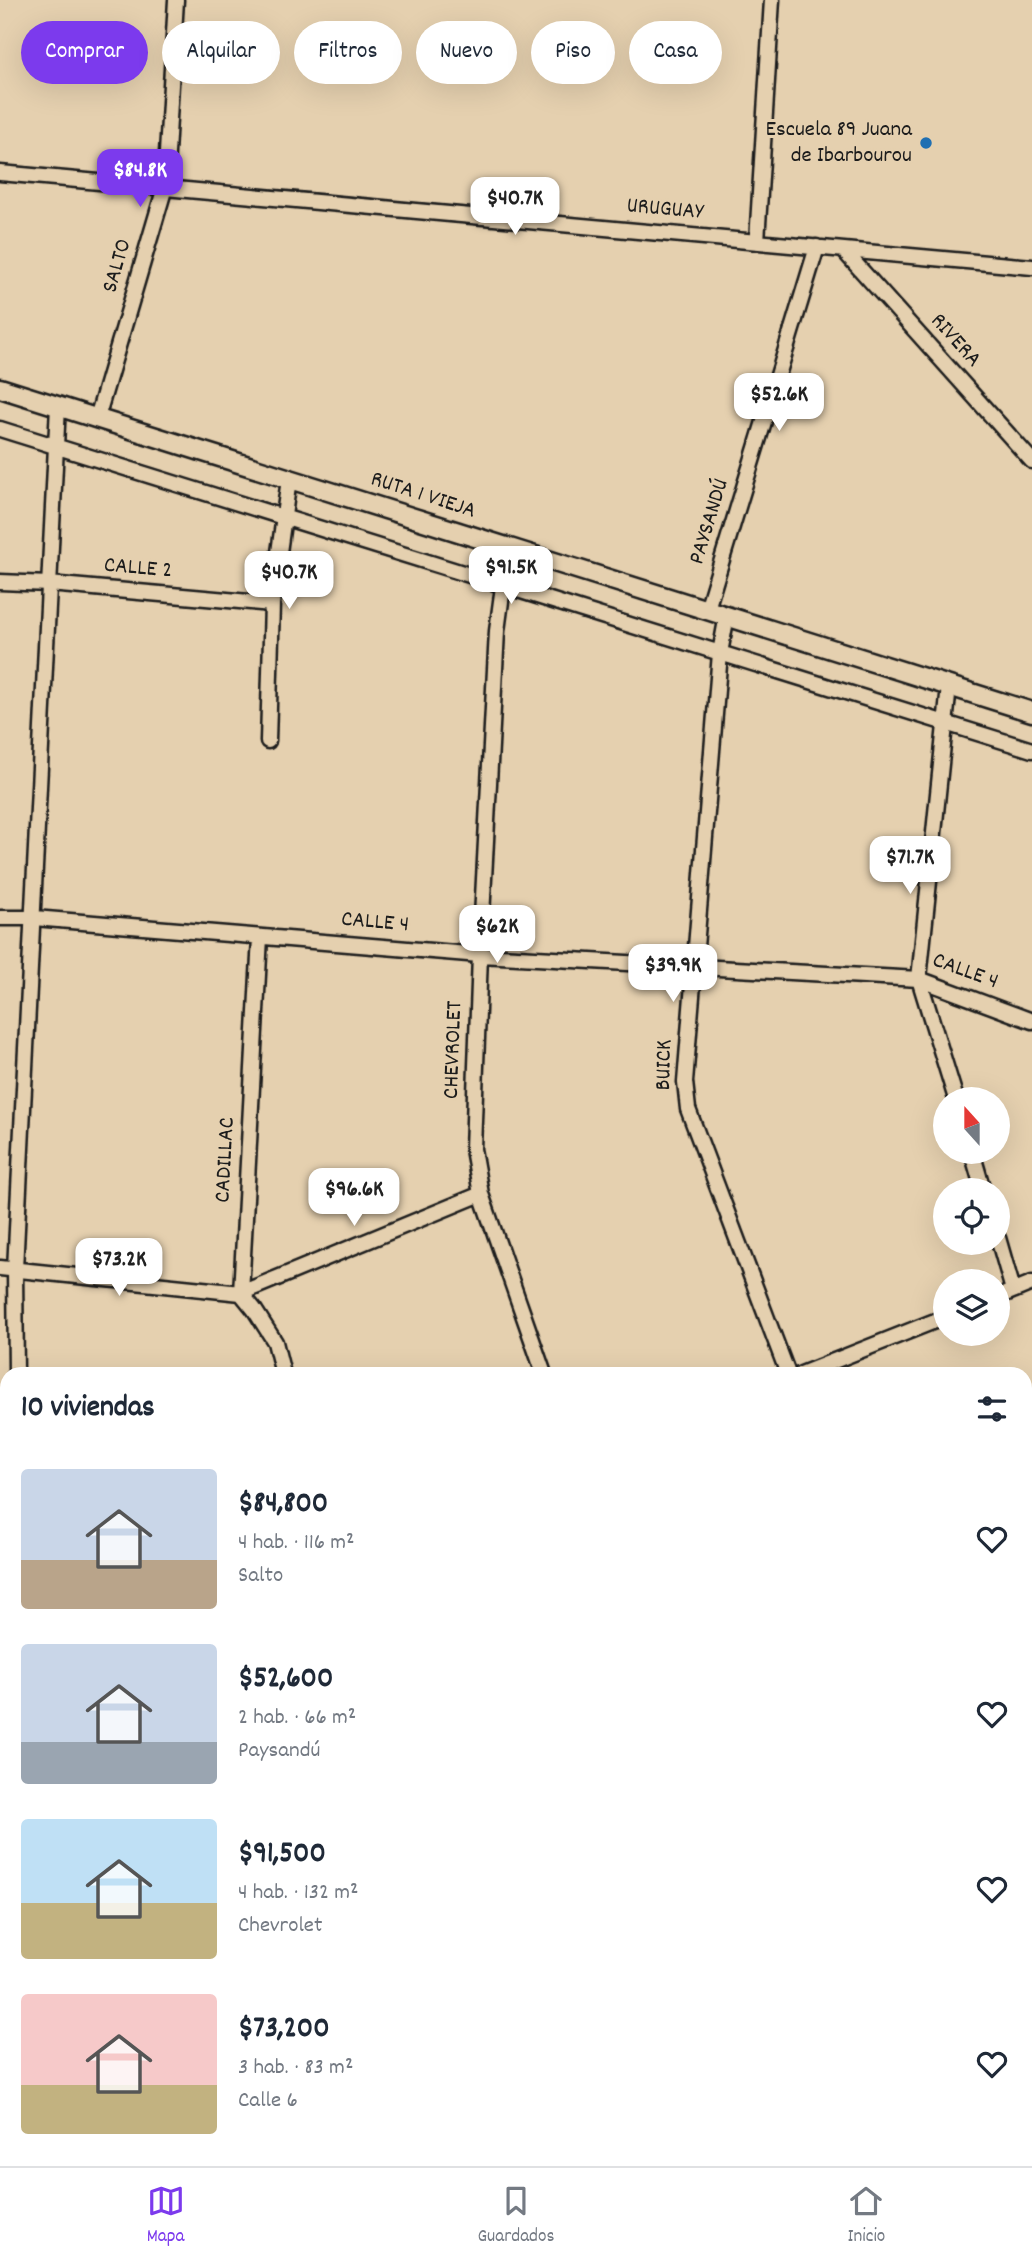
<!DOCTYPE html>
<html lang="es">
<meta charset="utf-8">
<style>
body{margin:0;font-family:Dekko,sans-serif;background:#f6f6f7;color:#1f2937;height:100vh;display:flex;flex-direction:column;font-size:26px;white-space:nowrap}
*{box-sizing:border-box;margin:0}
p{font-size:23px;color:#747a83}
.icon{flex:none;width:38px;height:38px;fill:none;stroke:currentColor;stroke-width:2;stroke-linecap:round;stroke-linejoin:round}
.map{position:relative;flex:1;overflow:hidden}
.panel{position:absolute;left:0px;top:1367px;width:1032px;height:800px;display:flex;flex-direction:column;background:#fff;border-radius:21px 21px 0 0;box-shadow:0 7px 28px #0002}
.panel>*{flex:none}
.top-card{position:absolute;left:21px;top:21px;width:990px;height:63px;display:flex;gap:14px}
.needle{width:46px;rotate:339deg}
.fabs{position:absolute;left:933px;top:1087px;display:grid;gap:14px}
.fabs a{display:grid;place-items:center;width:77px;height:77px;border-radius:50%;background:#fff;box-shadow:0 7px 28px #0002;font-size:35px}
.price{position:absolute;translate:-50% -60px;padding:0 16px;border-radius:14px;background:#fff;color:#222;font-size:23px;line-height:46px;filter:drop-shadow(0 2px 4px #0008)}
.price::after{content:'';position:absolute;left:50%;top:42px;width:21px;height:16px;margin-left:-10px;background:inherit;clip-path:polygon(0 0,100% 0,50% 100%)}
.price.on{background:#7c3aed;color:#fff}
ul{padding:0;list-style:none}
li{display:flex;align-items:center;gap:21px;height:175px;padding:0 21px}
li span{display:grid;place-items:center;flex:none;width:196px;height:140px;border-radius:7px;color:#555}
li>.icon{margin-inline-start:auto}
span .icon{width:84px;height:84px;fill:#fffc;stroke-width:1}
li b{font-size:30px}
h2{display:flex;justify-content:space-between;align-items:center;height:84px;padding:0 21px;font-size:30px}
.chip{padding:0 24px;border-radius:32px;background:#fff;box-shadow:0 7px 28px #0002;font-size:24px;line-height:63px}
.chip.on{background:#7c3aed;color:#fff}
.tab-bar{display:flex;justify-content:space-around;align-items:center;height:98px;border-top:2px solid #e0e1e3;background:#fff;font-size:19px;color:#747a83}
.tab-bar a{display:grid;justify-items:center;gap:4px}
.tab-bar .on{color:#7c3aed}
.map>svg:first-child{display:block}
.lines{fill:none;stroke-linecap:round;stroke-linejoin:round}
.minor-casing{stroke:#1c1c1c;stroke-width:19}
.tertiary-casing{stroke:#1c1c1c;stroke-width:23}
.trunk-casing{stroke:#1c1c1c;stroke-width:30}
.minor{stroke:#e5d0af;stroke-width:14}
.tertiary{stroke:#e5d0af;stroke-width:18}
.trunk{stroke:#ffdf80;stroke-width:24}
.poi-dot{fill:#1f6fb2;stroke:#e5d0af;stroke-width:2.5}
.labels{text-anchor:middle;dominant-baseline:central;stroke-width:6;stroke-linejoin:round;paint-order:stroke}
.poi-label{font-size:23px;fill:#1c1c1c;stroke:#e5d0af;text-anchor:end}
.street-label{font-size:23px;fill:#1c1c1c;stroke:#e5d0af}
</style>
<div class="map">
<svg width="1032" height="2166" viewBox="0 0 1032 2166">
<rect width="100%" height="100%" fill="#e5d0af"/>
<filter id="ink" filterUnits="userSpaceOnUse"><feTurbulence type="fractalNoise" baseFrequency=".0143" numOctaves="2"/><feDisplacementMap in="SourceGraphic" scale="14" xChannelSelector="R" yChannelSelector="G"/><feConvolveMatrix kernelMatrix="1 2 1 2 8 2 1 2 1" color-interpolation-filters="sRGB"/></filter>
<g filter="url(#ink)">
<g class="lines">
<defs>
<path id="minor" d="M0 173 1032 267
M757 241 772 0
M844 251 1032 461
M97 418 165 187 176 0
M0 429 1032 750
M508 549 497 631 480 955 473 1149 481 1194 544 1374
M0 582 49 584 272 604
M707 609 817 247
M727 615 720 653 685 1082 688 1109 788 1374
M949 686 919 979 956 1099
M268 741 272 604 289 479
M0 918H34L480 955 919 979 1032 1021
M260 937 241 1293 254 1309 275 1342 283 1374
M972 1152 983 1190
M998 1238 1013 1290
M0 1268 241 1293 481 1194
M998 1297 1032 1283
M16 1374 15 1269 58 406
M801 1374 945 1317
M0 1476H7
M1026 1670 1032 1671
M0 1683 7 1680
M0 1964 7 1966
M386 2166 388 2160"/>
<path id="tertiary" d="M0 388 1032 712"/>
<path id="trunk" d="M1026 2083H1032
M0 2105 7 2106
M1026 2153 1032 2152
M818 2166 920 2160"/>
</defs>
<use href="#minor" class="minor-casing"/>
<use href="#tertiary" class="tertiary-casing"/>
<use href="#trunk" class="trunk-casing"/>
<use href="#minor" class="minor"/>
<use href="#tertiary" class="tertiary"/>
<use href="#trunk" class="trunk"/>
</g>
</g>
<circle class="poi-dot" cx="926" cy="143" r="7"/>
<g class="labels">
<g class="poi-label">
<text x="912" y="130">Escuela 89 Juana<tspan x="912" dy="26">de Ibarbourou</tspan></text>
</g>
<g class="street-label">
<text transform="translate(665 210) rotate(5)">URUGUAY</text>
<text transform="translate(118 266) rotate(-74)">SALTO</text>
<text transform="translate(955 341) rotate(48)">RIVERA</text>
<text transform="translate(423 496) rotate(18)">RUTA 1 VIEJA</text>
<text transform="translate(710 522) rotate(-73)">PAYSANDÚ</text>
<text transform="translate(138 569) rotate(5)">CALLE 2</text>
<text transform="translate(375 923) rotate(5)">CALLE 4</text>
<text transform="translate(965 972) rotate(20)">CALLE 4</text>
<text transform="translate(454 1050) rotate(-88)">CHEVROLET</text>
<text transform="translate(665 1065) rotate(-89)">BUICK</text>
<text transform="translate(226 1160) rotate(-87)">CADILLAC</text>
</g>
</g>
</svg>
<div class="fabs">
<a><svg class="needle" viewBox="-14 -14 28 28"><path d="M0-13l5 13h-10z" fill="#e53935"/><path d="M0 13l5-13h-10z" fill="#747a83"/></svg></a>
<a><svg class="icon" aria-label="locate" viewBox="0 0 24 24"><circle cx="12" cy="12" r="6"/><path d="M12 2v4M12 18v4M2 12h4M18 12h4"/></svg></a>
<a><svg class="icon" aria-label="layers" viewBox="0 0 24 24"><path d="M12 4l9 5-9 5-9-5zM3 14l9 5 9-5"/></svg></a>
</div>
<b class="price on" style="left:140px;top:209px">$84.8K</b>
<b class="price" style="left:515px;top:237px">$40.7K</b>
<b class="price" style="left:779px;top:433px">$52.6K</b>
<b class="price" style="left:511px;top:606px">$91.5K</b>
<b class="price" style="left:289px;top:611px">$40.7K</b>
<b class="price" style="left:910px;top:896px">$71.7K</b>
<b class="price" style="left:497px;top:965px">$62K</b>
<b class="price" style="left:673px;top:1004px">$39.9K</b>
<b class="price" style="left:354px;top:1228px">$96.6K</b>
<b class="price" style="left:119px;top:1298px">$73.2K</b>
<div class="top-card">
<a class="chip on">Comprar</a>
<a class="chip">Alquilar</a>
<a class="chip">Filtros</a>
<a class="chip">Nuevo</a>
<a class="chip">Piso</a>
<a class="chip">Casa</a>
</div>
<section class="panel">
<h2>10 viviendas<svg class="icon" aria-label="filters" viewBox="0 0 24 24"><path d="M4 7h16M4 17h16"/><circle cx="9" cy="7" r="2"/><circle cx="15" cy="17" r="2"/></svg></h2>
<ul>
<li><span style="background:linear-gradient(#c9d6e8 65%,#b9a48a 0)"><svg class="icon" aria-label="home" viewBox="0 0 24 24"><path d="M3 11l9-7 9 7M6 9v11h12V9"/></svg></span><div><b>$84,800</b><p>4 hab. · 116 m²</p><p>Salto</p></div><svg class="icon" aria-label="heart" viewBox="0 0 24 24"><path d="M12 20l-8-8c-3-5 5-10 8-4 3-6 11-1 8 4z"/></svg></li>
<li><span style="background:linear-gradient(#c9d6e8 70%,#9aa5b1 0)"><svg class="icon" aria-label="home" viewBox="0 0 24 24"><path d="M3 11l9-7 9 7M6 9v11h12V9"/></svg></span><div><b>$52,600</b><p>2 hab. · 66 m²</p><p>Paysandú</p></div><svg class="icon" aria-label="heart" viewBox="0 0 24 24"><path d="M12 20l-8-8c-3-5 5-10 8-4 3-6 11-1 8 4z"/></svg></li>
<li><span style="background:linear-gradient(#bfe0f5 60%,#c2b280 0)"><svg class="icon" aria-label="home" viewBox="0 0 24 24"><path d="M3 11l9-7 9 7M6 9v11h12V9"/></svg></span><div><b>$91,500</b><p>4 hab. · 132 m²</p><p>Chevrolet</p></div><svg class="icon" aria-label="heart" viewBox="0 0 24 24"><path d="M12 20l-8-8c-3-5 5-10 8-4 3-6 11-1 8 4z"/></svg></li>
<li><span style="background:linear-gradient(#f6c9c9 65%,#c2b280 0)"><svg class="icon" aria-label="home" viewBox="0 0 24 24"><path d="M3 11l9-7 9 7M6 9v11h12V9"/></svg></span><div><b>$73,200</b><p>3 hab. · 83 m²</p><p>Calle 6</p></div><svg class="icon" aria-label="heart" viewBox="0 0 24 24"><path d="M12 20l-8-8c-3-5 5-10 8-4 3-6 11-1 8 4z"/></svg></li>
</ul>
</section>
</div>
<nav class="tab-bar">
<a class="on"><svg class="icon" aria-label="map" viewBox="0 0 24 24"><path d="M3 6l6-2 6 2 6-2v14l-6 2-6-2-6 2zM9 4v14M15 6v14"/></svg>Mapa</a>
<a><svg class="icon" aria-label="saved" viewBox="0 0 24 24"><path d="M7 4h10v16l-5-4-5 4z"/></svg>Guardados</a>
<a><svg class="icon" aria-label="home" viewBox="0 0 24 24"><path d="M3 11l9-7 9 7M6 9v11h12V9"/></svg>Inicio</a>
</nav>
